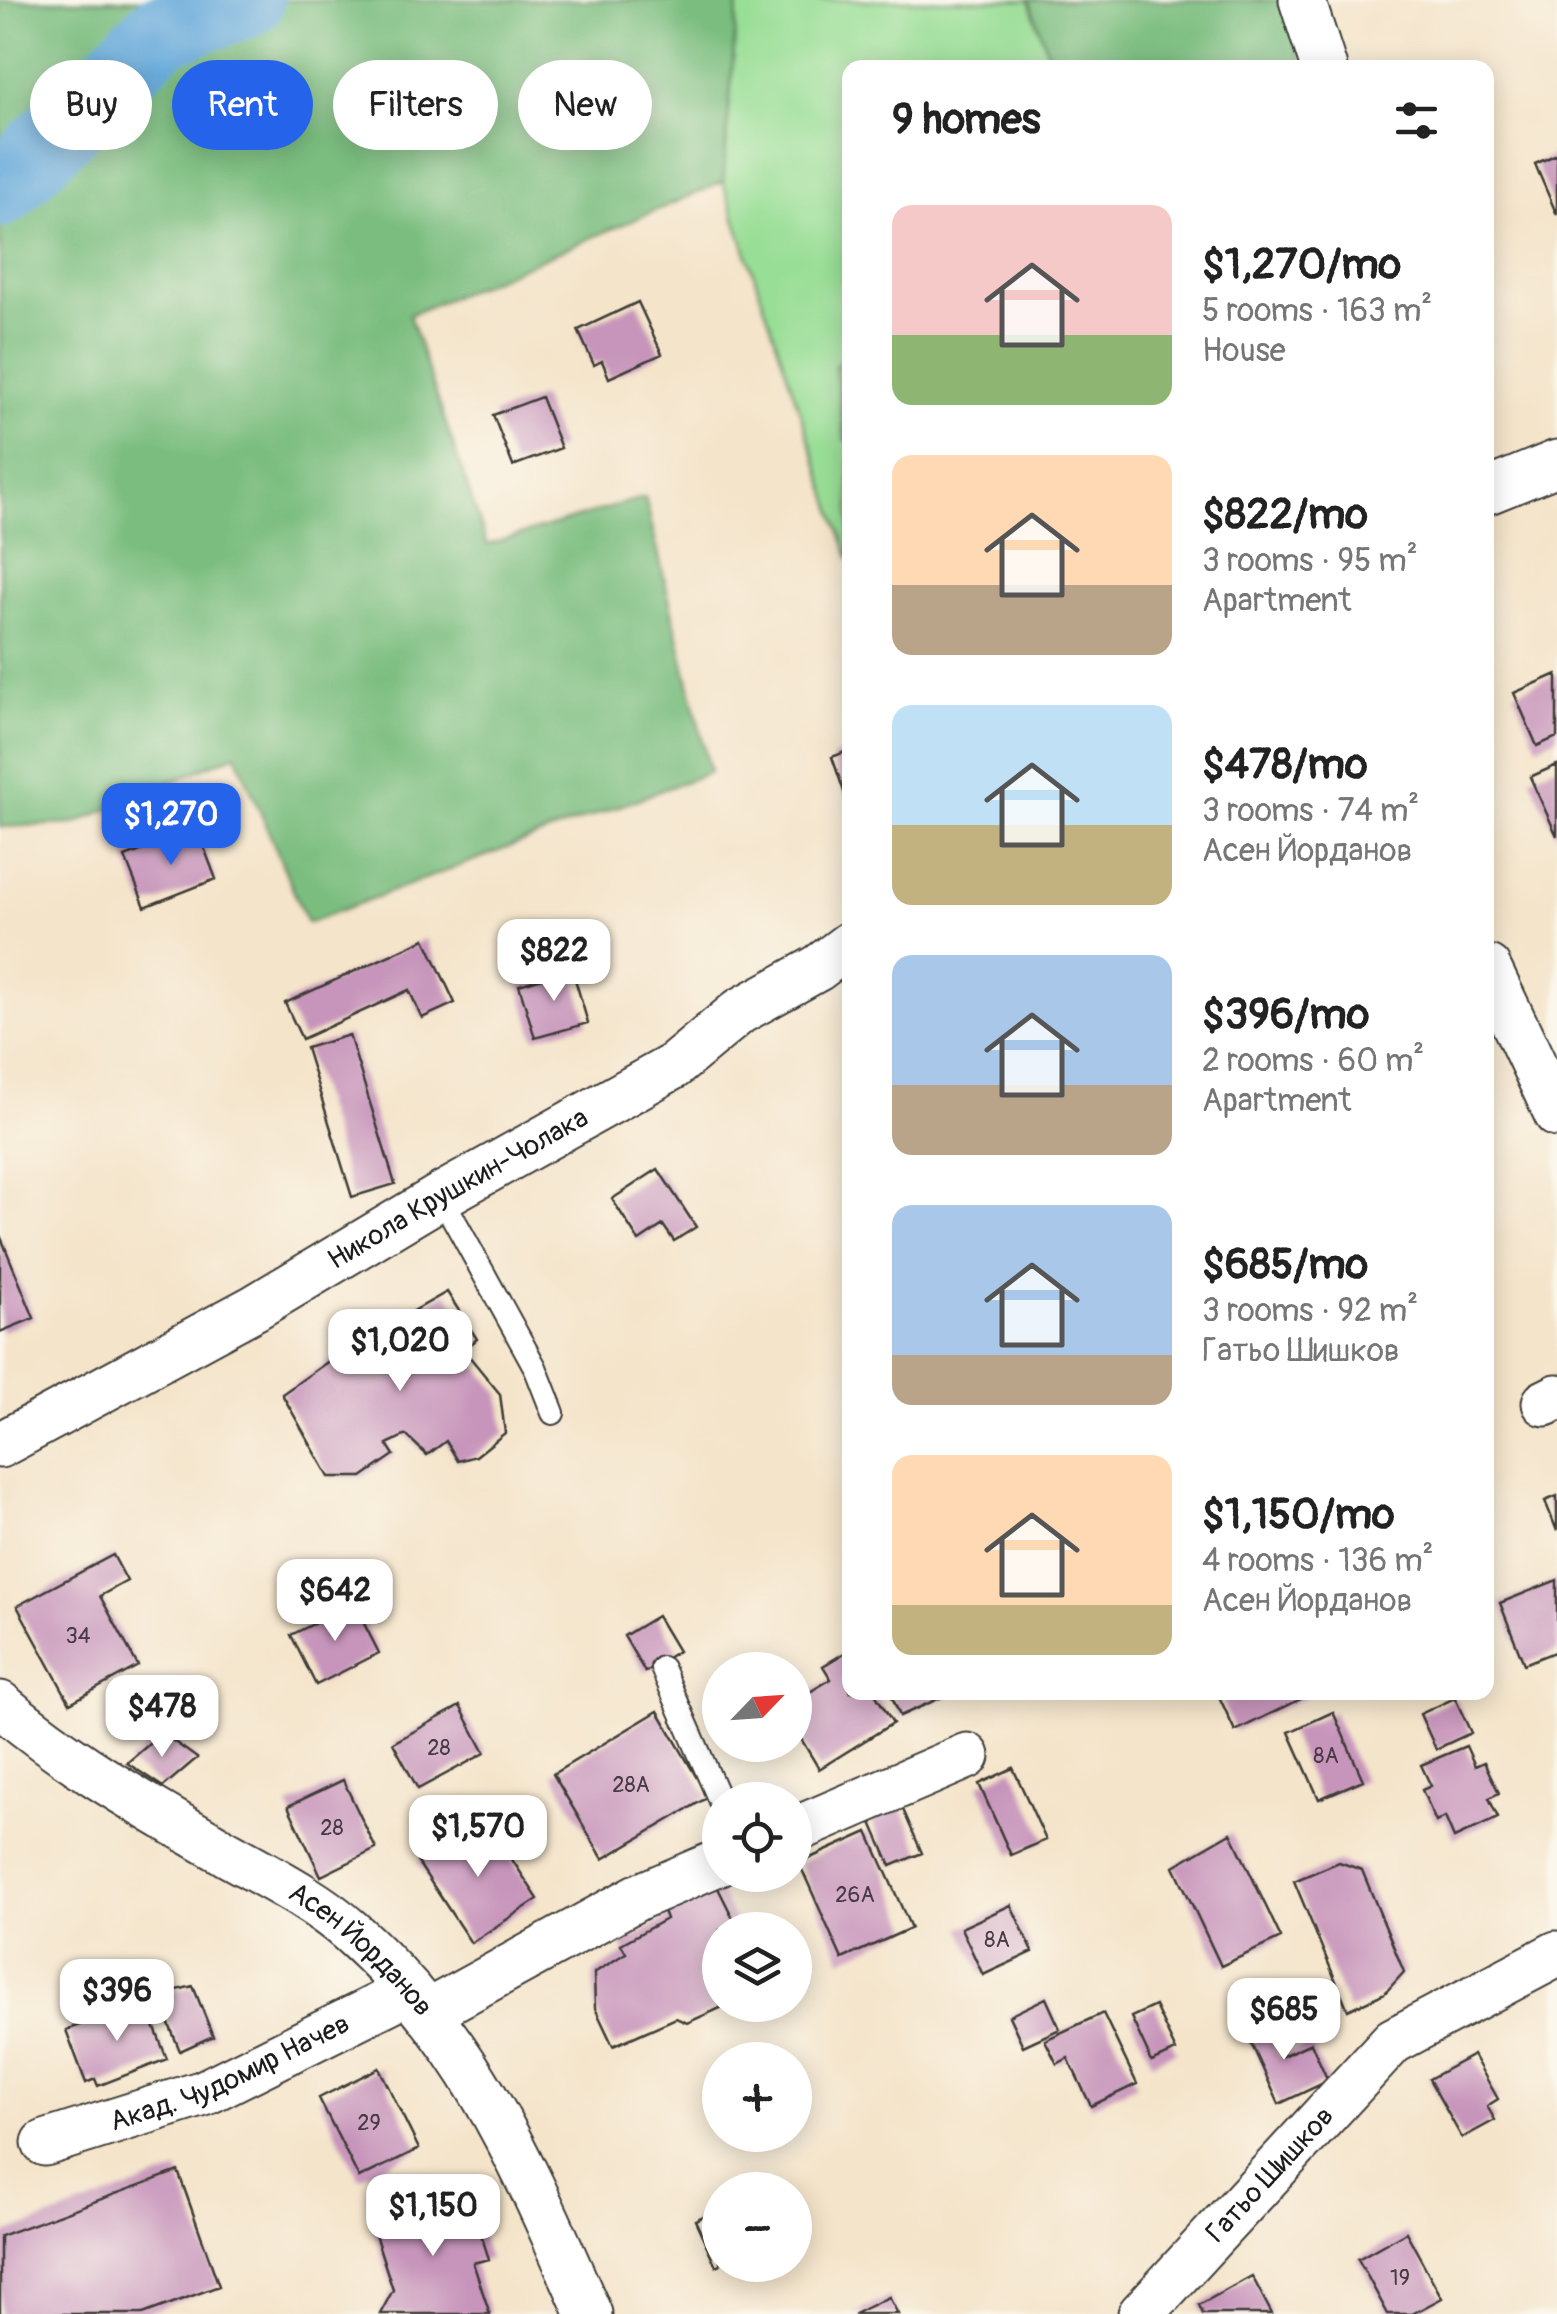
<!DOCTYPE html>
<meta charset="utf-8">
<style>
body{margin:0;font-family:Pangolin,sans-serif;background:#f6f6f6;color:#222;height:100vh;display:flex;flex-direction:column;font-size:38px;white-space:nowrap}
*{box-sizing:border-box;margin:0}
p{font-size:32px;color:#767676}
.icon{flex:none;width:55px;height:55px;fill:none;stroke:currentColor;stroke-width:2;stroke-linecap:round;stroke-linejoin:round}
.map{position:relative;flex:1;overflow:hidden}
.details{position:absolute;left:842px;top:60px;width:652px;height:1640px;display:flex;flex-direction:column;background:#fff;border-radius:20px;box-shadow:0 5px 25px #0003}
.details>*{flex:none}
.guide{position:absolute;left:30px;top:60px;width:662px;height:90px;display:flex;gap:20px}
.needle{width:65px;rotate:65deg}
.tools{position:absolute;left:702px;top:1652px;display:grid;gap:20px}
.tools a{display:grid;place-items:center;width:110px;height:110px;border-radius:50%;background:#fff;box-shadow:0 5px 25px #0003;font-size:50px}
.price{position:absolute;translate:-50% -85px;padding:0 22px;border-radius:20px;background:#fff;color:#222;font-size:32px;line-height:65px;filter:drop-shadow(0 2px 5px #0008)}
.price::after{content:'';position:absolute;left:50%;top:60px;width:30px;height:22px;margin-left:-15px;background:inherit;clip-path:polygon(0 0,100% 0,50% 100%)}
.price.active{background:#2563eb;color:#fff}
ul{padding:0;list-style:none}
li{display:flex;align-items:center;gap:30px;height:250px;padding:0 50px}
li span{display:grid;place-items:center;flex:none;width:280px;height:200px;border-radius:20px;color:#555}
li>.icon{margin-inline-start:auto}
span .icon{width:120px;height:120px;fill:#fffc;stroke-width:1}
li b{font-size:42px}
h2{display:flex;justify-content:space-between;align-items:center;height:120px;padding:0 50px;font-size:42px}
.tag{padding:0 35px;border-radius:45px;background:#fff;box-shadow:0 5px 25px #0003;font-size:35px;line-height:90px}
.tag.active{background:#2563eb;color:#fff}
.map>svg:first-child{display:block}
.green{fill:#99de96;stroke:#5a7d59;stroke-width:2.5}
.forest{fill:#7abd7f;stroke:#4b6c4e;stroke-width:2.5}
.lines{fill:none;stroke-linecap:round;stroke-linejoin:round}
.river{stroke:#67aadb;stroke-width:75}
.building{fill:#c795bb}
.lane-casing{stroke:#3c3a36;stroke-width:26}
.street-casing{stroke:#3c3a36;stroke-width:49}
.lane{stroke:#fff;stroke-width:22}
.street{stroke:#fff;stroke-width:45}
.labels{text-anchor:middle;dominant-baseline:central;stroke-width:8;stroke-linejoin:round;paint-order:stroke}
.number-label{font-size:22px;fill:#473a44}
.street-label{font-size:28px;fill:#1c1c1c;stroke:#fbf7ec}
</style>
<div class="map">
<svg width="1557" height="2314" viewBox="0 0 1557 2314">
<rect width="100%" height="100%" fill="#fbf7ec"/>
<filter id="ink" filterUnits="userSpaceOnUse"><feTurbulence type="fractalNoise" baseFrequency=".01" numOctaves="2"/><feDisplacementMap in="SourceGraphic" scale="20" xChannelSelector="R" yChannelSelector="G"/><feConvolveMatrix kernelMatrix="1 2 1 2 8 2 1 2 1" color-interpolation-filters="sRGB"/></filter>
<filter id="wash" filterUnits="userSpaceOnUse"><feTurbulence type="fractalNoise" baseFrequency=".0048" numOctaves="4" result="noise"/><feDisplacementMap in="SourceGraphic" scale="40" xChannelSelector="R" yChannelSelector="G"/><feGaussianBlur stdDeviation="2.25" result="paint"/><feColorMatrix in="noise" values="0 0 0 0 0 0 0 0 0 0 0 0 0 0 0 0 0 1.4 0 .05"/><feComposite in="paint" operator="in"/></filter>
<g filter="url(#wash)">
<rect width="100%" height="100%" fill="#f4e4ca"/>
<path class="green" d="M738 0H1029L1053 67 850 68V351L835 366 845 440H850V561L723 182Z"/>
<path class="forest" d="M0 0H738L723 182 409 315 487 545 645 497 710 772 307 923 236 754 74 824 0 827Z
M1029 0H1281L1304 67H1053Z
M850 351V440H845L835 366Z"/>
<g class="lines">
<path class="river" d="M0 190 160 31 247 0"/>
</g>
<g id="blocks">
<path class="building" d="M1557 154V215L1535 164Z
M638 302 662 354 609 378 602 361 594 365 578 330Z
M541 397 561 448 513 466 493 415Z
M1557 674V737L1537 746 1514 693Z
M850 750V805L849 806 832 757Z
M1557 765V836L1530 777Z
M197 829 216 879 145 907 125 857Z
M425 939 455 1003 422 1018 409 990 302 1039 285 1003Z
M572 969 588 1023 535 1038 519 985Z
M349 1035 395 1184 352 1197 306 1048Z
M658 1169 696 1227 674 1241 663 1225 639 1241 612 1199Z
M0 1235 34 1318 0 1332Z
M447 1292 477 1339 464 1350 500 1394 505 1433 476 1456 458 1461 446 1441 427 1455 406 1435 387 1444 394 1455 362 1477H329L282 1394 340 1353Z
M1557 1496V1531L1545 1501Z
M113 1555 127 1581 100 1596 138 1666 70 1703 17 1606Z
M1557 1580V1651L1524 1664 1500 1603Z
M354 1604 379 1653 316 1685 291 1635Z
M657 1616 678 1651 645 1672 624 1636Z
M848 1651 850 1692H874L893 1723 819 1769 795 1729V1701L831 1679 823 1666Z
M890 1692H943L945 1696 900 1716Z
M1217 1692H1303L1305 1697 1235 1731Z
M1455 1698 1471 1733 1436 1749 1420 1714Z
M460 1706 485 1753 418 1789 393 1743Z
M658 1711 708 1797 603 1859 553 1774Z
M1333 1712 1363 1780 1319 1799 1289 1732Z
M162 1733 197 1758 163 1787 127 1763Z
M1466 1746 1475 1766 1484 1762 1499 1793 1489 1798 1498 1818 1454 1838 1445 1817 1436 1822 1422 1790 1431 1786 1421 1765Z
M1013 1768 1046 1840 1011 1855 979 1784Z
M343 1780 376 1849 321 1876 288 1806Z
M901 1805 922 1853 891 1866 870 1818Z
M484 1817 538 1899 471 1943 417 1861Z
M868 1832 911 1928 842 1959 799 1863Z
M1231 1833 1281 1938 1221 1966 1174 1866Z
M1339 1862 1362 1870 1404 1972 1385 1993 1348 2010 1294 1881Z
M714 1880 739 1930H720V2005H727L687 2023 676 2018 613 2046 595 2008 594 1973 626 1953 621 1944 666 1919 661 1905Z
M1011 1905 1033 1952 983 1975 961 1928Z
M193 1986 213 2036 180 2051 157 1995Z
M1046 1998 1060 2029 1023 2046 1009 2016Z
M144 2000 167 2059 98 2086 95 2079 86 2083 66 2030Z
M1155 2006 1176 2051 1152 2062 1131 2017Z
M1259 2012 1280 2057 1311 2043 1328 2081 1279 2104 1241 2021Z
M1103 2013 1137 2084 1091 2106 1068 2058 1057 2064 1045 2040Z
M1473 2055 1498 2099 1487 2106 1495 2120 1462 2138 1429 2079Z
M379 2068 419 2149 359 2178 319 2098Z
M178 2171 219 2286 143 2314H0V2236Z
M467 2191 489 2259 473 2263 490 2314H380L393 2290 371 2222Z
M720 2208V2264L716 2266 695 2220Z
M1406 2232 1442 2298 1412 2314H1388L1358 2259Z
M1252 2276 1272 2314H1203L1199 2305Z
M889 2297 898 2314H854Z"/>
</g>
</g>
<g filter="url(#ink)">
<use href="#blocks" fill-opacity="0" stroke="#3c3a36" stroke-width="2.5"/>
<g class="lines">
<defs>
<path id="lane" d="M441 1196 535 1367 553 1413
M662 1668 720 1801"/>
<g id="street">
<path d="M1302 0 1324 68"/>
<path d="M1488 491 1557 463"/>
<path d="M1488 968 1557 1114"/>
<path d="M1545 1403 1557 1397"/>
<path id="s1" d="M0 1445 254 1308 441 1196 674 1066 740 1011 818 968 850 944"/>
<path id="s2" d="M0 1704C70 1764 149 1808 228 1854 269 1877 315 1900 350 1931 473 2040 524 2168 589 2314"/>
<path d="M795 1830 967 1756"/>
<path d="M430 2011 638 1897 720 1862"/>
<path id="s3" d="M45 2143 204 2093 409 1991"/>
<path id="s4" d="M1141 2314 1393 2041 1557 1954"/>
</g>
</defs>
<use href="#lane" class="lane-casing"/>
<use href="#street" class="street-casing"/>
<use href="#lane" class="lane"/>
<use href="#street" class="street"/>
</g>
</g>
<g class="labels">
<g class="number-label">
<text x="78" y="1636">34</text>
<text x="439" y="1748">28</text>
<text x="1326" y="1756">8А</text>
<text x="631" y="1785">28А</text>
<text x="332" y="1828">28</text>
<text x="855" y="1895">26А</text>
<text x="997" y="1940">8А</text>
<text x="369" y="2123">29</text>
<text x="1400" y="2278">19</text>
</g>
<g class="street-label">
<text stroke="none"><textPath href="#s1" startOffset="525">Никола Крушкин-Чолака</textPath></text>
<text stroke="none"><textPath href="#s2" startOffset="438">Асен Йорданов</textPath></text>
<text stroke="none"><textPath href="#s3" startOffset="198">Акад. Чудомир Начев</textPath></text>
<text stroke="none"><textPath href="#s4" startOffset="190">Гатьо Шишков</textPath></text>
</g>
</g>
</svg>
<div class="tools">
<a><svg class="needle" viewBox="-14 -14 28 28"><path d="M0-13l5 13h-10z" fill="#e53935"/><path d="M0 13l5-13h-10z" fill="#767676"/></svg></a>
<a><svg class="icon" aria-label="locate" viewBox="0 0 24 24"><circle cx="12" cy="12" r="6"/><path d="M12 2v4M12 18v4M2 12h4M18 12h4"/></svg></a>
<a><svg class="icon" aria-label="layers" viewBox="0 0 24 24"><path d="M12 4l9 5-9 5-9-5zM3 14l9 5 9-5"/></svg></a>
<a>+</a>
<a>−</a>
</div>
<b class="price active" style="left:171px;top:868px">$1,270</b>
<b class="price" style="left:554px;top:1004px">$822</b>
<b class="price" style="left:400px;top:1394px">$1,020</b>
<b class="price" style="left:335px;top:1644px">$642</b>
<b class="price" style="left:162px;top:1760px">$478</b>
<b class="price" style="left:478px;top:1880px">$1,570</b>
<b class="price" style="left:117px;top:2044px">$396</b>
<b class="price" style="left:1284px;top:2063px">$685</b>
<b class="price" style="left:433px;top:2259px">$1,150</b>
<div class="guide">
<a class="tag">Buy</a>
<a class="tag active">Rent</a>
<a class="tag">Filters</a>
<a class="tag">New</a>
</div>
<section class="details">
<h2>9 homes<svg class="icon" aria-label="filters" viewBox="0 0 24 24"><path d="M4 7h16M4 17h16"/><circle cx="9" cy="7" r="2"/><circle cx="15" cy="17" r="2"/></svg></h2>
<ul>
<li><span style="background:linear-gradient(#f6c9c9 65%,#8fb573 0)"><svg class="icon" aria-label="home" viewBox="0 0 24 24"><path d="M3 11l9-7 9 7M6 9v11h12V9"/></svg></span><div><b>$1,270/mo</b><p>5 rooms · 163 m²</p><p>House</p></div></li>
<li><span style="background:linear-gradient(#ffd9b3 65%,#b9a48a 0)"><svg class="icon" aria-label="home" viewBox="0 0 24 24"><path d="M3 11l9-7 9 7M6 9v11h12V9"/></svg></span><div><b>$822/mo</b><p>3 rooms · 95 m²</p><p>Apartment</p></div></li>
<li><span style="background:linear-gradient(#bfe0f5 60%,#c2b280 0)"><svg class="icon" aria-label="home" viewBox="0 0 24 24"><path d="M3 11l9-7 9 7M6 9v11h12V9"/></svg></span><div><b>$478/mo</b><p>3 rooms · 74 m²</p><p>Асен Йорданов</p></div></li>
<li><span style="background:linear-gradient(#a9c7e8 65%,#b9a48a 0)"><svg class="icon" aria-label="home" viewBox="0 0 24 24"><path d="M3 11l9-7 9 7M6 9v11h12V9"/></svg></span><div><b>$396/mo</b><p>2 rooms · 60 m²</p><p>Apartment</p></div></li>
<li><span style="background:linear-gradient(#a9c7e8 75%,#b9a48a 0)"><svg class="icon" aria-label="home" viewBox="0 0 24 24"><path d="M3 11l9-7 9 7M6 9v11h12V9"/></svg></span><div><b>$685/mo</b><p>3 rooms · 92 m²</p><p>Гатьо Шишков</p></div></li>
<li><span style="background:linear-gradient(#ffd9b3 75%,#c2b280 0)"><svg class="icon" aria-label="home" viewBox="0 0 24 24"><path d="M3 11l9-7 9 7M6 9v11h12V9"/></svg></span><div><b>$1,150/mo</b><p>4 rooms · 136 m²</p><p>Асен Йорданов</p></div></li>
</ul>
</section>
</div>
